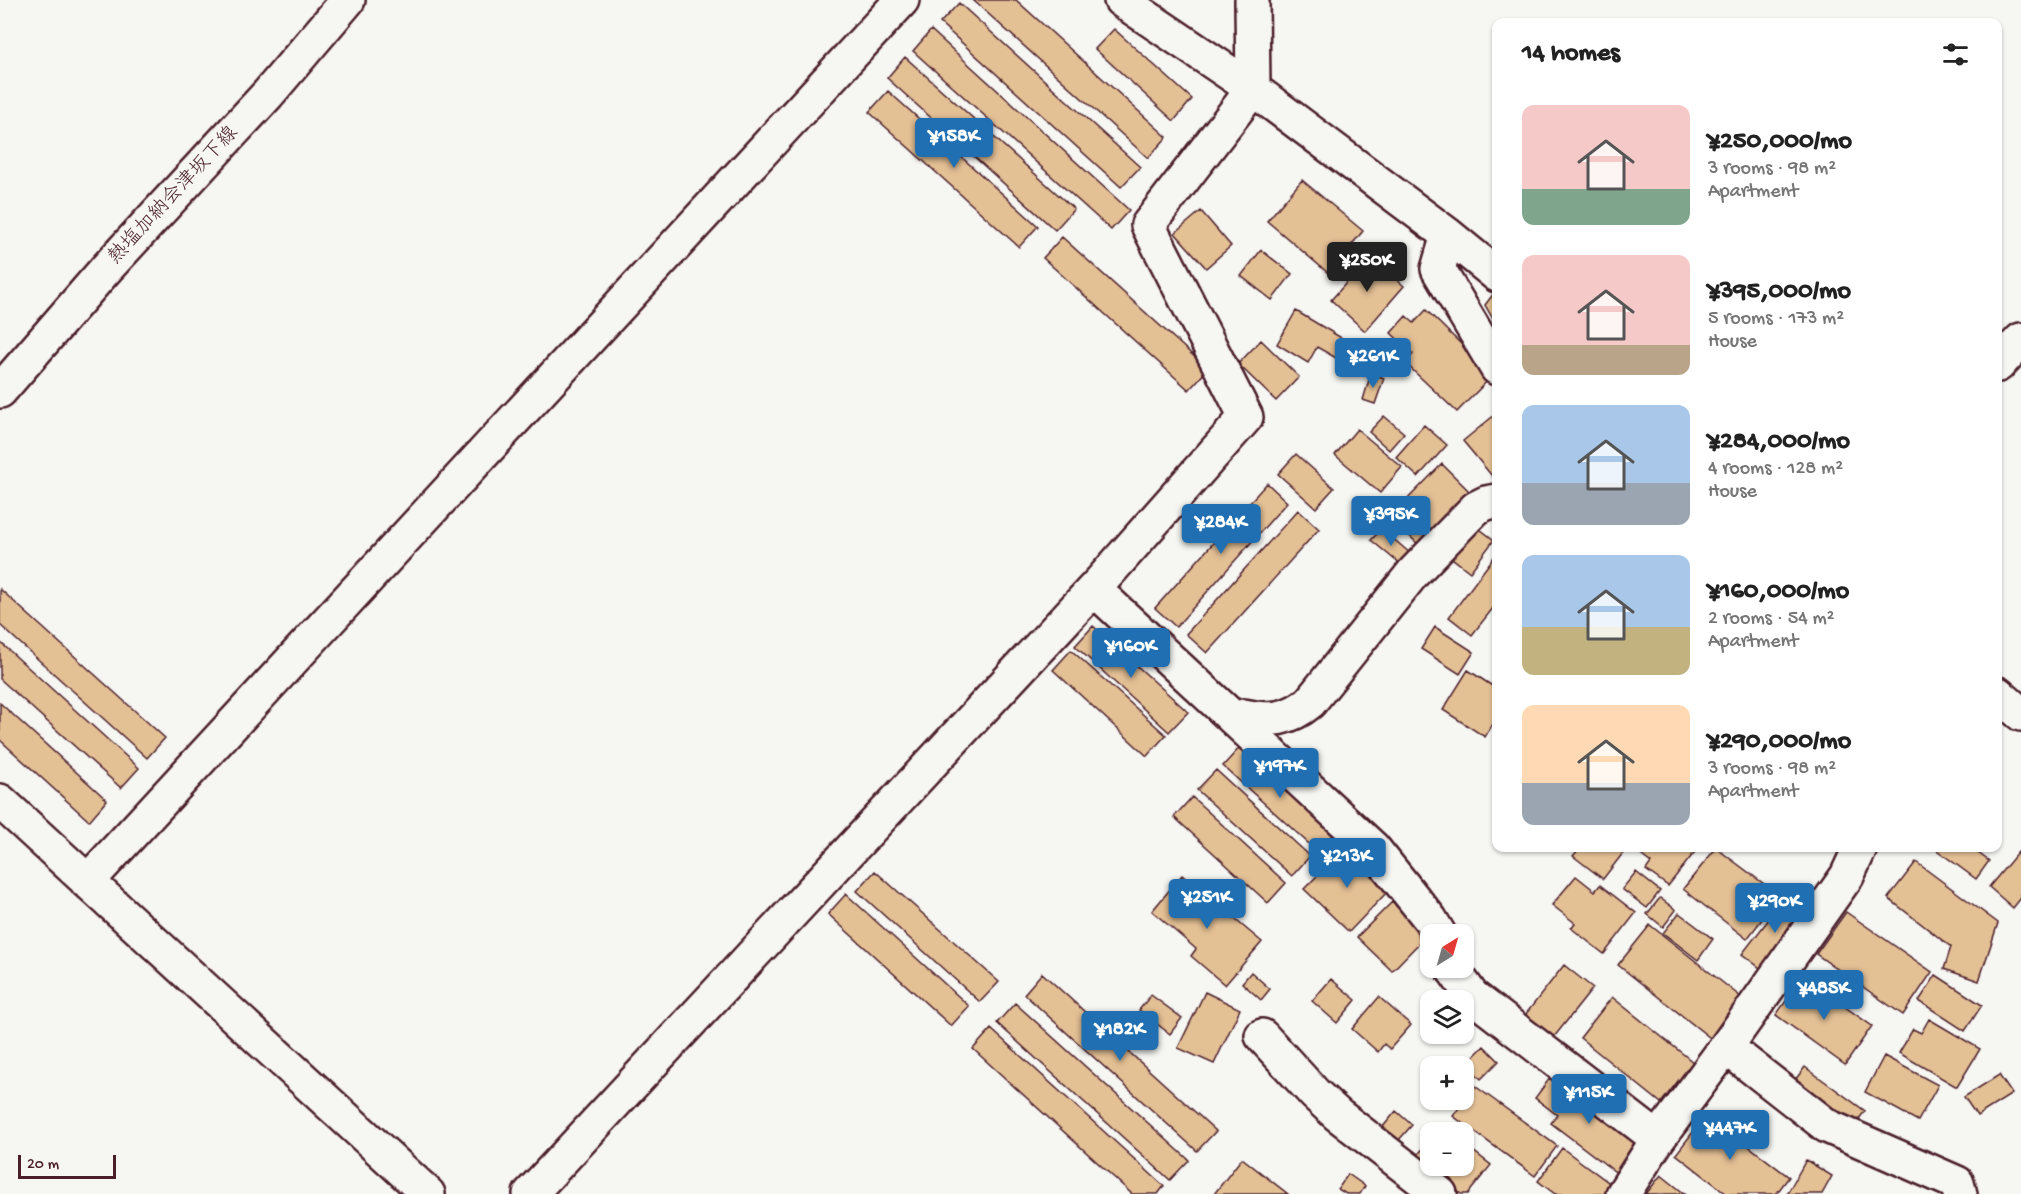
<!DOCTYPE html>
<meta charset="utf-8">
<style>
body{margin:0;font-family:"Gochi Hand","Klee One",sans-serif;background:#f6f6f6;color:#222;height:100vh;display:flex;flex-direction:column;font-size:22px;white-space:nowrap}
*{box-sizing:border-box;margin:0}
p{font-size:20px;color:#767676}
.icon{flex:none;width:33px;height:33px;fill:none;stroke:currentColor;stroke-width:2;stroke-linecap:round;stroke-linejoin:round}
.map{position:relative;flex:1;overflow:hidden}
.panel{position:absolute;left:1492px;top:18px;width:510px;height:834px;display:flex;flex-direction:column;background:#fff;border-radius:12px;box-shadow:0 2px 4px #0004}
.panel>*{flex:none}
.needle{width:39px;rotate:37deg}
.controls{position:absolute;left:1420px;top:924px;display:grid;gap:12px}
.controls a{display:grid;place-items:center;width:54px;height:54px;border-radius:12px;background:#fff;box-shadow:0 2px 4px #0004;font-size:30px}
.scale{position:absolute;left:18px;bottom:15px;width:98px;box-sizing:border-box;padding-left:6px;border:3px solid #4a1f2b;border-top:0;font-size:16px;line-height:21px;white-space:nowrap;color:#4a1f2b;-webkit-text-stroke:4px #f6f6f2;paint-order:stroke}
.price{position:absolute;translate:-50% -51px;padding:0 14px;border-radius:6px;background:#1f6fb2;color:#fff;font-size:20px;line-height:39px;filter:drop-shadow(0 2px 3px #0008)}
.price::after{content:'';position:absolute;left:50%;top:36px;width:18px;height:14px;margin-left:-9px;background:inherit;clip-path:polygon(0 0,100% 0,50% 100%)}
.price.on{background:#222;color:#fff}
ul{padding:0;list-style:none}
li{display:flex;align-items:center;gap:18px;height:150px;padding:0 30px}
li span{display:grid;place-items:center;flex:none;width:168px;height:120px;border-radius:12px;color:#555}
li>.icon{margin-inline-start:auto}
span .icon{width:72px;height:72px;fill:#fffc;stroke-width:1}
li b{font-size:26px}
h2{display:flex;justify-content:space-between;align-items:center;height:72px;padding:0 30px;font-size:26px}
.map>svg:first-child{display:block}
.building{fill:#e4c095;stroke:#4a1f2b;stroke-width:1.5}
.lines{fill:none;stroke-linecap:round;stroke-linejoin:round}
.minor-casing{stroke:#4a1f2b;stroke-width:38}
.major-casing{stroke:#4a1f2b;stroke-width:38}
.minor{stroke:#f6f6f2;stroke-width:33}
.major{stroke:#f6f6f2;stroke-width:33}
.labels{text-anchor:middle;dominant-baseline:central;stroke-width:4.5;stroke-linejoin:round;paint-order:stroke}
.street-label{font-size:20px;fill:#4a1f2b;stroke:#f6f6f2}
</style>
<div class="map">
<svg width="2021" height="1194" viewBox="0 0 2021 1194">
<rect width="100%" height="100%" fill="#f6f6f2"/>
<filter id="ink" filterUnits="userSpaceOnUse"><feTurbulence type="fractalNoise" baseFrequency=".0167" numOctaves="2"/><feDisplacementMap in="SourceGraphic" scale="12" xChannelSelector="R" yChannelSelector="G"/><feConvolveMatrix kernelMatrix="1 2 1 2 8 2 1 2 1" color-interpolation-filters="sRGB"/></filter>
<g filter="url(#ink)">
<path class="building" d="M973 0H1016L1167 137 1148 158Z
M959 3 1140 167 1121 187 940 23Z
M1114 29 1192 99 1174 121 1095 49Z
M931 30 1129 210 1111 230 913 51Z
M905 57 1074 209 1055 230 887 78Z
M888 91 1038 226 1019 247 869 112Z
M1302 180 1363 231 1328 273 1267 221Z
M1201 211 1231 246 1206 268 1175 233Z
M1062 237 1208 369 1189 390 1043 258Z
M1261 250 1292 274 1272 300 1241 276Z
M1370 256 1404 286 1365 331 1331 300Z
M1494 293 1497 295V326L1485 305Z
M1426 310 1493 375 1457 412 1405 363 1413 354 1391 333 1406 316 1414 323Z
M1296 311 1360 349 1350 366 1317 347 1308 363 1277 344Z
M1261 340 1299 377 1276 401 1238 364Z
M1371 373 1384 378 1375 404 1363 400Z
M1497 413V482L1463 441Z
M1384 416 1404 433 1389 450 1369 432Z
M1424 425 1447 445 1418 477 1396 457Z
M1357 429 1402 467 1380 493 1335 455Z
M1296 454 1334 488 1316 508 1278 474Z
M1442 464 1476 498 1424 550 1390 517Z
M1267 483 1287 502 1176 627 1155 608Z
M1298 510 1319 529 1207 653 1186 634Z
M1472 523 1494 540 1470 572 1448 555Z
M1382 529 1411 554 1401 565 1371 540Z
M1497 553V603L1472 635 1449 617Z
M0 589 165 738 147 758 0 625Z
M1093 626 1188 712 1169 732 1075 646Z
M1435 627 1474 652 1460 674 1421 649Z
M0 642 139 768 121 788 0 679Z
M1071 650 1166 735 1147 756 1053 670Z
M1468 670 1497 689V717L1485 737 1443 710Z
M0 703 107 800 89 821 0 740Z
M1241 746 1336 832 1318 852 1223 766Z
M1216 770 1310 856 1292 876 1197 790Z
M1192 797 1286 883 1268 903 1174 817Z
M1346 847 1389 890 1349 932 1304 889Z
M1580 848H1627L1603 879 1573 856Z
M1643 848H1698L1668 886 1646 870 1651 863 1638 853Z
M1716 848 1780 896 1747 939 1683 889Z
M1934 848H1971L1989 861 1976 879Z
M2018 852 2021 855V898L2013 908 1989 887Z
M1916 862 1998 923 1979 981 1944 969 1951 947 1888 898Z
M875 871 999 982 980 1002 857 891Z
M1636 872 1660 891 1647 908 1622 889Z
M1182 875 1262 942 1225 985 1191 956 1196 949 1152 911Z
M1576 876 1595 891 1600 885 1636 913 1604 954 1571 928 1575 923 1552 905Z
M846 894 969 1006 951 1026 828 914Z
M1786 897 1808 913 1764 971 1742 954Z
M1660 898 1676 910 1663 927 1647 914Z
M1392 902 1427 935 1392 971 1357 937Z
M1846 912 1932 972 1903 1015 1816 954Z
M1679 913 1713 939 1698 960 1663 933Z
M1650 925 1746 1001 1714 1041 1618 965Z
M1564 965 1593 988 1554 1037 1525 1015Z
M1251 972 1270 989 1261 1000 1242 983Z
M1042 973 1216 1131 1197 1151 1024 994Z
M1936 975 1982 1005 1965 1031 1919 1001Z
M1803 977 1872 1026 1845 1065 1776 1015Z
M1331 979 1356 1000 1337 1023 1312 1001Z
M1205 992 1240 1009 1214 1064 1178 1048Z
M1151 995 1182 1018 1170 1034 1139 1010Z
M1379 997 1411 1025 1390 1049 1384 1044 1378 1052 1352 1029Z
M1612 997 1693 1062 1661 1103 1580 1038Z
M1015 1003 1189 1160 1170 1180 997 1023Z
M1929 1019 1980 1049 1957 1087 1899 1053 1913 1029 1921 1033Z
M991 1029 1164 1186 1158 1194H1132L973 1049Z
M1484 1046 1499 1061 1481 1079 1466 1064Z
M1884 1056 1938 1085 1918 1121 1865 1092Z
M1805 1067 1865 1111 1853 1127 1788 1089Z
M1553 1074 1643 1141 1618 1174 1551 1123 1557 1115 1535 1098Z
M1999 1075 2012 1094 1977 1116 1964 1097Z
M1475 1086 1557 1146 1535 1176 1453 1116Z
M1396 1111 1412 1125 1398 1141 1382 1128Z
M1707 1114 1789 1177 1776 1194H1727L1676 1154Z
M1431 1139V1166H1464V1144L1491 1165 1468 1194H1461L1415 1158Z
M1562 1148 1612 1185 1605 1194H1555L1538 1181Z
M1242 1158 1288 1194H1214Z
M1806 1160 1832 1176 1822 1194H1787Z
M1348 1174 1365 1186 1360 1194H1346L1338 1189Z
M1661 1175 1685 1194H1646Z"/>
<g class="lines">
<defs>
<path id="minor" d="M1121 0 1253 89 1448 235 1497 275
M1448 235 1438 269 1497 368
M1998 365 2021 340
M1094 589 1373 848 1430 919 1439 934
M1998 694 2021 714
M1238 722 1244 716C1270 722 1290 719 1310 702L1413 573 1476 508 1486 503 1497 501
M0 801 428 1194
M87 882 902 0
M1452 968 1472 996 1658 1139
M1262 1036 1315 1094 1338 1115 1440 1194
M1726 1047 1827 1126 1957 1183 1960 1194
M530 1194 1101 581 1246 417 1148 225 1253 89 1252 0
M1623 1194 1658 1139 1726 1047 1847 876 1860 848"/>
<path id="major" d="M0 391 105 270 268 94 348 0"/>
</defs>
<use href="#minor" class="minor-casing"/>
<use href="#major" class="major-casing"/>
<use href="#minor" class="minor"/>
<use href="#major" class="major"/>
</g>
</g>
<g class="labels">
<g class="street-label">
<text transform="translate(174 196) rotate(-47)">熱塩加納会津坂下線</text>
</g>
</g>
</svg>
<div class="controls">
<a><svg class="needle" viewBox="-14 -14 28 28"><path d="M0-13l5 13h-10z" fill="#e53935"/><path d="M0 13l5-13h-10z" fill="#767676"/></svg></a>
<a><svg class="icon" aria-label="layers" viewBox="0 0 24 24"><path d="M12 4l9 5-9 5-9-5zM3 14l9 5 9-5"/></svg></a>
<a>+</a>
<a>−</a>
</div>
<div class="scale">20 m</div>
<b class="price" style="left:954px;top:169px">¥158K</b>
<b class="price on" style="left:1367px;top:293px">¥250K</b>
<b class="price" style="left:1373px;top:389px">¥261K</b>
<b class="price" style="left:1391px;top:547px">¥395K</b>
<b class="price" style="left:1221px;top:555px">¥284K</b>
<b class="price" style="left:1131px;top:679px">¥160K</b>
<b class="price" style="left:1280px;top:799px">¥197K</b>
<b class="price" style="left:1347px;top:889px">¥213K</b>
<b class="price" style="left:1207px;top:930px">¥251K</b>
<b class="price" style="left:1775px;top:934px">¥290K</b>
<b class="price" style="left:1824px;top:1021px">¥485K</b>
<b class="price" style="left:1120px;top:1062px">¥182K</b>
<b class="price" style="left:1589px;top:1125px">¥115K</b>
<b class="price" style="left:1730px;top:1161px">¥447K</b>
<section class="panel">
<h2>14 homes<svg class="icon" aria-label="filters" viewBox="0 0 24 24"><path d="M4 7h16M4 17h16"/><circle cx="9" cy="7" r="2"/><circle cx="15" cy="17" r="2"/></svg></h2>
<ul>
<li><span style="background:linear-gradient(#f6c9c9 70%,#7fa58c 0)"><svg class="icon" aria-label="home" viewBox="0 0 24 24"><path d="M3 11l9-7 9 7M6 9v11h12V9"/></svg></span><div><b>¥250,000/mo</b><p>3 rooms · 98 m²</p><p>Apartment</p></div></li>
<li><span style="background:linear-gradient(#f6c9c9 75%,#b9a48a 0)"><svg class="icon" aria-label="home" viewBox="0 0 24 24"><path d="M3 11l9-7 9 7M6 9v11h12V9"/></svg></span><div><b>¥395,000/mo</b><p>5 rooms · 173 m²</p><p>House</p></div></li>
<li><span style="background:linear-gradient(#a9c7e8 65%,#9aa5b1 0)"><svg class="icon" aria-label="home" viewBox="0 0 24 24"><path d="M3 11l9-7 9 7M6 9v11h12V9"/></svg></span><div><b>¥284,000/mo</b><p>4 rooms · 128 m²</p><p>House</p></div></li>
<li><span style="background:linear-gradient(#a9c7e8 60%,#c2b280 0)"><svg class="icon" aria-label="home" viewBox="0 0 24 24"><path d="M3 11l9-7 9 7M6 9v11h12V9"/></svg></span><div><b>¥160,000/mo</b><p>2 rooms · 54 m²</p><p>Apartment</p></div></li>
<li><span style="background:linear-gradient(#ffd9b3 65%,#9aa5b1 0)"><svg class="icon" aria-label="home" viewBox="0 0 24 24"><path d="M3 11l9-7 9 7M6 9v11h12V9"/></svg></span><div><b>¥290,000/mo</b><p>3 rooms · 98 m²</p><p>Apartment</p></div></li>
</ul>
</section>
</div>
